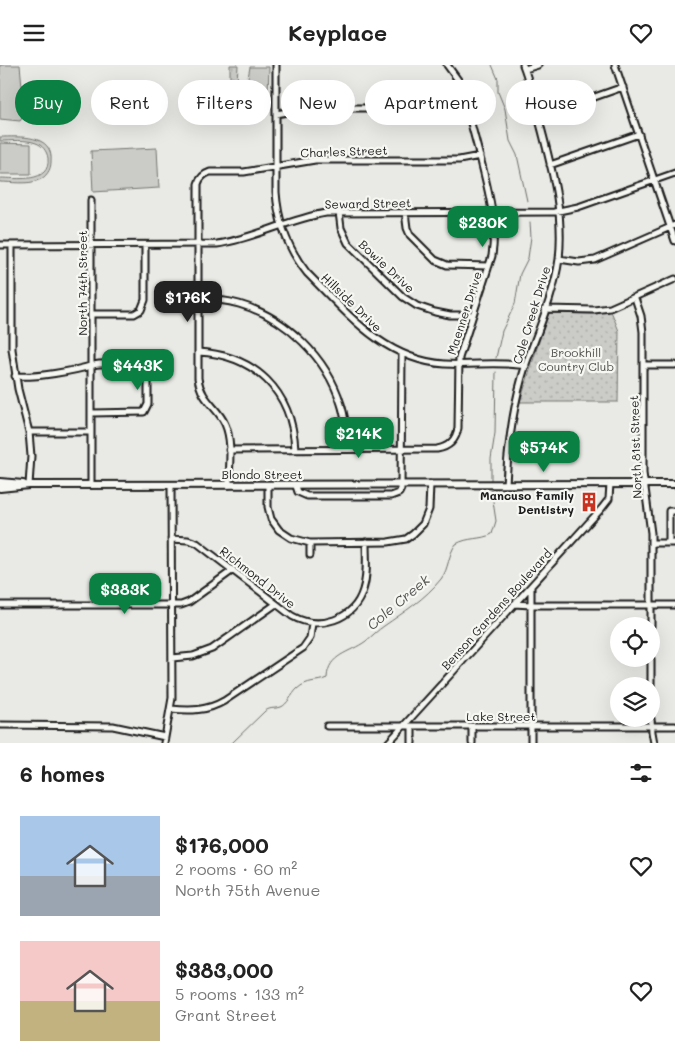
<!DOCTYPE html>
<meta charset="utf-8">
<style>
body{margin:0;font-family:Mali,sans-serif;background:#f6f6f6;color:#222;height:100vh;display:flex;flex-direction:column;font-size:19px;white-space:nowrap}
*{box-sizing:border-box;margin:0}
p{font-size:16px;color:#767676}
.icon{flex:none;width:28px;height:28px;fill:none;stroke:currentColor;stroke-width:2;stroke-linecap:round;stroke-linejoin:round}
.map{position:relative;height:678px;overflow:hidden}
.panel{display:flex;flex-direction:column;background:#fff;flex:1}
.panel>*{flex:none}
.guide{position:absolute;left:15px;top:15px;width:645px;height:45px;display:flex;gap:10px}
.buttons{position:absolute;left:610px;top:552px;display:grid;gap:10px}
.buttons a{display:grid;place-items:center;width:50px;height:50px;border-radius:50%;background:#fff;box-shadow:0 5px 20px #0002;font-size:25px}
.price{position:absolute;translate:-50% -42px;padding:0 11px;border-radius:10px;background:#0b8043;color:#fff;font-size:16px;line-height:32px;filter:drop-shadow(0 1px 2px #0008)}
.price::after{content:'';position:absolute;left:50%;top:30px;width:15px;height:11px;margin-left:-8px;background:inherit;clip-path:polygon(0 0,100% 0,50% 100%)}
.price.on{background:#222;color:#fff}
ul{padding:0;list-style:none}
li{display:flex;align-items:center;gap:15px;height:125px;padding:0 20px}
li span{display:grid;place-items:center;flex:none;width:140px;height:100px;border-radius:0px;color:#555}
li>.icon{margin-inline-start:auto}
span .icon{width:60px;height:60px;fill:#fffc;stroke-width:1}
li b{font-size:21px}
h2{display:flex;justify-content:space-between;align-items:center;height:60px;padding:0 20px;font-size:21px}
.chip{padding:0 18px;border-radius:22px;background:#fff;box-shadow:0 5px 20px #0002;font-size:18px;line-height:45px}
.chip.on{background:#0b8043;color:#fff}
header{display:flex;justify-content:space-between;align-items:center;height:65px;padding:0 20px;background:#fff;font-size:22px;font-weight:700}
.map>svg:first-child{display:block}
.grass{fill:#cbcbc7;stroke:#747472}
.park{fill:url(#park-dots);stroke:#747472}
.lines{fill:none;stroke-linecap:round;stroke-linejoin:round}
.stream{stroke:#6d6d6c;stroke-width:1}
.minor-casing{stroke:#1c1c1c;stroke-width:9}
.major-casing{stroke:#1c1c1c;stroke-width:10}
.minor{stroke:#f6f6f2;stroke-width:5}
.major{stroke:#f6f6f2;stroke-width:6}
.labels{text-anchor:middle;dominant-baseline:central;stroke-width:4.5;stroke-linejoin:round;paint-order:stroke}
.street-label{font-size:12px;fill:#1c1c1c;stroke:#f6f6f2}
.park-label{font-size:12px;fill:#51514f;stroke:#f6f6f2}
.poi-label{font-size:12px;font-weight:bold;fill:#1c1c1c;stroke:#f6f6f2;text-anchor:end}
.water-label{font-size:14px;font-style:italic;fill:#525251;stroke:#f6f6f2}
</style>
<header><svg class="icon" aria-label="menu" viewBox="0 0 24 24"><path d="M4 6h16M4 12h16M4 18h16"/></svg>Keyplace<svg class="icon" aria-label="heart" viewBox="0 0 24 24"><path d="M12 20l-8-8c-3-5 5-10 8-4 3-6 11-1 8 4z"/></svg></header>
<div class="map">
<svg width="675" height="678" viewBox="0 0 675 678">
<defs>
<pattern id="park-dots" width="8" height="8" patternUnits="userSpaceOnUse" patternTransform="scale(1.25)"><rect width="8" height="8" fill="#cbcbc7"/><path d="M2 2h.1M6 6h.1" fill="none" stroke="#aeaeaa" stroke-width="1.8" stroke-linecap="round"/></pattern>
</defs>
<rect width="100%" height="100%" fill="#e9e9e5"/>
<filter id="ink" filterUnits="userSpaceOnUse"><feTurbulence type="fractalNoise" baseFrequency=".02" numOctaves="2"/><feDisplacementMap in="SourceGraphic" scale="10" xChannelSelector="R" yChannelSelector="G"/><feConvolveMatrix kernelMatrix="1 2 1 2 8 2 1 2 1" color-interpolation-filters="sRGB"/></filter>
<g filter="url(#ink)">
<path class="grass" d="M0 0H20L23 32V52L20 56 0 54Z
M250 2H269L268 28H265V42H255L254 29H245Z
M0 72C18 72 54 68 51 97 51 105 46 112 39 115 28 120 12 117 0 117V113C16 113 51 119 48 93 47 86 42 80 36 78 26 74 11 76 0 76Z
M0 78 31 79V109H0Z
M157 83 159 123 93 127 91 86Z"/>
<path class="park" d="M230 0H238L237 20 233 21 230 16Z
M245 29H254L255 42H252V58H245Z
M611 246 619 266 618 337H520L548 248 596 249Z"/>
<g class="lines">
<path class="stream" d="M492 0 498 14V27L505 44 510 76 517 90 527 136
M496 293 502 266 515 239 520 209 528 193 531 172 530 157
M491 417V394L495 368 496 307
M232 678 265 646C271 642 275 644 281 642 287 640 292 629 297 624 308 614 316 618 327 613 328 589 350 588 366 576 372 571 378 565 384 561 404 547 425 534 441 514 449 504 448 489 456 479 468 472 481 475 492 469L496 456 491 423"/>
<defs>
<path id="minor" d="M276 0V127C278 157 288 184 307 208 347 248 384 295 445 299 471 301 500 296 526 301
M615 0 675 176
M525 4 538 0
M276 49 311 43H444L466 40
M538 52 623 22
M550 100 639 69
M91 135V420
M339 147 341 163 348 178 403 232 417 241 435 247 450 250H473
M405 147 407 163 410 170 435 195 447 200 489 201
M0 180 217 179C254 174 288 154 326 148L554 147 578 142 675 108
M12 180V284L18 324 29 367 31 391 29 420
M559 194 579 197 595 195 675 160
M635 233 641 251 643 267V408L651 468V561
M198 234C212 234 225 235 239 239 286 252 327 293 341 339 346 354 347 369 348 384
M545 244 594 245 610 243 675 214
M92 249H134L141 245 145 235V180
M198 287C255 290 292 326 295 384
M643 300H675
M15 311C35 313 74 306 94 300 103 297 129 300 141 300L146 302 148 307V339L144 347 92 348
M29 367H91
M229 385 437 384C449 382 456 375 458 363L459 293 492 191C497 157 489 128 481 96 475 73 469 51 463 28L458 15 447 0
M506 419C508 378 513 339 526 299 538 265 554 230 559 194 564 149 553 109 542 66 536 44 531 21 523 0
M229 420C229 401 233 377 225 359 217 341 201 336 198 313V119C200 112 204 109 210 107H244L315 95H459L480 91
M268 421V442L271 454 279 465 291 473 310 478 388 477 406 474 413 469 423 459 429 444 430 419
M296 421 298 427 307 431H391L399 428 401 424 402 289
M171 474 188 475 197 478 292 551C319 566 354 555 363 525 368 510 366 493 366 477
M651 478H675
M669 478V446H675
M310 490V478
M531 522V678
M514 539 531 540H675
M0 540H181L189 537 233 505
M172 593 193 591 212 584 276 539
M651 594V621
M171 644C190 646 207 646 224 636L303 583 310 573 312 558
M651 654 652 667 654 678
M0 660 113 661 165 672
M327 661H675
M164 678 172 633 171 420
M388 678 602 443 609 434 610 419
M412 678V661
M472 678V661"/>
<path id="major" d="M0 417 23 419
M0 423 29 420 675 419"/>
</defs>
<use href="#minor" class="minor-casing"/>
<use href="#major" class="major-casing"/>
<use href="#minor" class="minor"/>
<use href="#major" class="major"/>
</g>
</g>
<defs>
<symbol id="building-bare" viewBox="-9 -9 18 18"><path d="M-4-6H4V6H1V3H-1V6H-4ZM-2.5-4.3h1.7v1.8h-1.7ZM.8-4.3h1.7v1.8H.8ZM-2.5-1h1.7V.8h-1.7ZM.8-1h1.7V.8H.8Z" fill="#c8321e" stroke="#f6f6f2" stroke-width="2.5" paint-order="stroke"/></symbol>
</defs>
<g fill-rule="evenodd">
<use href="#building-bare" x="575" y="423" width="28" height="28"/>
</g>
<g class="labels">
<g class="street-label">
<text transform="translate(344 86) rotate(-2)">Charles Street</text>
<text transform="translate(368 138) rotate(-1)">Seward Street</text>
<text transform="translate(387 201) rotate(43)">Bowie Drive</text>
<text transform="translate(82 218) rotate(-90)">North 74th Street</text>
<text transform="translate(352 237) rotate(44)">Hillside Drive</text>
<text transform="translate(464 248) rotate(-72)">Maenner Drive</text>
<text transform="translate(531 250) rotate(-73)">Cole Creek Drive</text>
<text transform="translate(635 382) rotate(-92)">North 81st Street</text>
<text x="262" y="409">Blondo Street</text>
<text transform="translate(258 512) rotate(38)">Richmond Drive</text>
<text transform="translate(496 544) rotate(-48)">Benson Gardens Boulevard</text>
<text x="501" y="651">Lake Street</text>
</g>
<g class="park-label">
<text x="576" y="287">Brookhill<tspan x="576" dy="14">Country Club</tspan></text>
</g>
<g class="poi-label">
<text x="574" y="430">Mancuso Family<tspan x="574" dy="14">Dentistry</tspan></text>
</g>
<g class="water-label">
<text transform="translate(398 537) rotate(-40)">Cole Creek</text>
</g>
</g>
</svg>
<div class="buttons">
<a><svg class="icon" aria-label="locate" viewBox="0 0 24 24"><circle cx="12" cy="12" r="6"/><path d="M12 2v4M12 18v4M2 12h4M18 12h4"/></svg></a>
<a><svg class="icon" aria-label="layers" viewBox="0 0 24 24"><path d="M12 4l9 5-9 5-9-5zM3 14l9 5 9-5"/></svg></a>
</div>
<b class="price" style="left:483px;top:183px">$230K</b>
<b class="price on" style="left:188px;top:258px">$176K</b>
<b class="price" style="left:138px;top:326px">$443K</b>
<b class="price" style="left:359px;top:394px">$214K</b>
<b class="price" style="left:544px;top:408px">$574K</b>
<b class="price" style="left:125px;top:550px">$383K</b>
<div class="guide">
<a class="chip on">Buy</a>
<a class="chip">Rent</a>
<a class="chip">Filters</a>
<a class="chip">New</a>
<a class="chip">Apartment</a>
<a class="chip">House</a>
</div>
</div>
<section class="panel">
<h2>6 homes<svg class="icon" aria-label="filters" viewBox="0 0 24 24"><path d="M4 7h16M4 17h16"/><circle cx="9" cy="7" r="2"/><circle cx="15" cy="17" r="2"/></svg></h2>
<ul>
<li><span style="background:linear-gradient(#a9c7e8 60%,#9aa5b1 0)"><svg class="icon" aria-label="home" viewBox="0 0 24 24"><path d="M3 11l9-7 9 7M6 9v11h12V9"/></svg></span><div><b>$176,000</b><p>2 rooms · 60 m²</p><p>North 75th Avenue</p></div><svg class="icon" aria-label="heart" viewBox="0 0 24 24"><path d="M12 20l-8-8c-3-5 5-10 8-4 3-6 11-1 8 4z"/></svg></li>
<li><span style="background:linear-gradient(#f6c9c9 60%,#c2b280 0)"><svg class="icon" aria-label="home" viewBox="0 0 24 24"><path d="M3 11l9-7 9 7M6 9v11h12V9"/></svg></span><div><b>$383,000</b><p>5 rooms · 133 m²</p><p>Grant Street</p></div><svg class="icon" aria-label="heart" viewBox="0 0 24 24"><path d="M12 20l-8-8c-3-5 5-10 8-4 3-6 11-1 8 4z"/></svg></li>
</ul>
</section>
